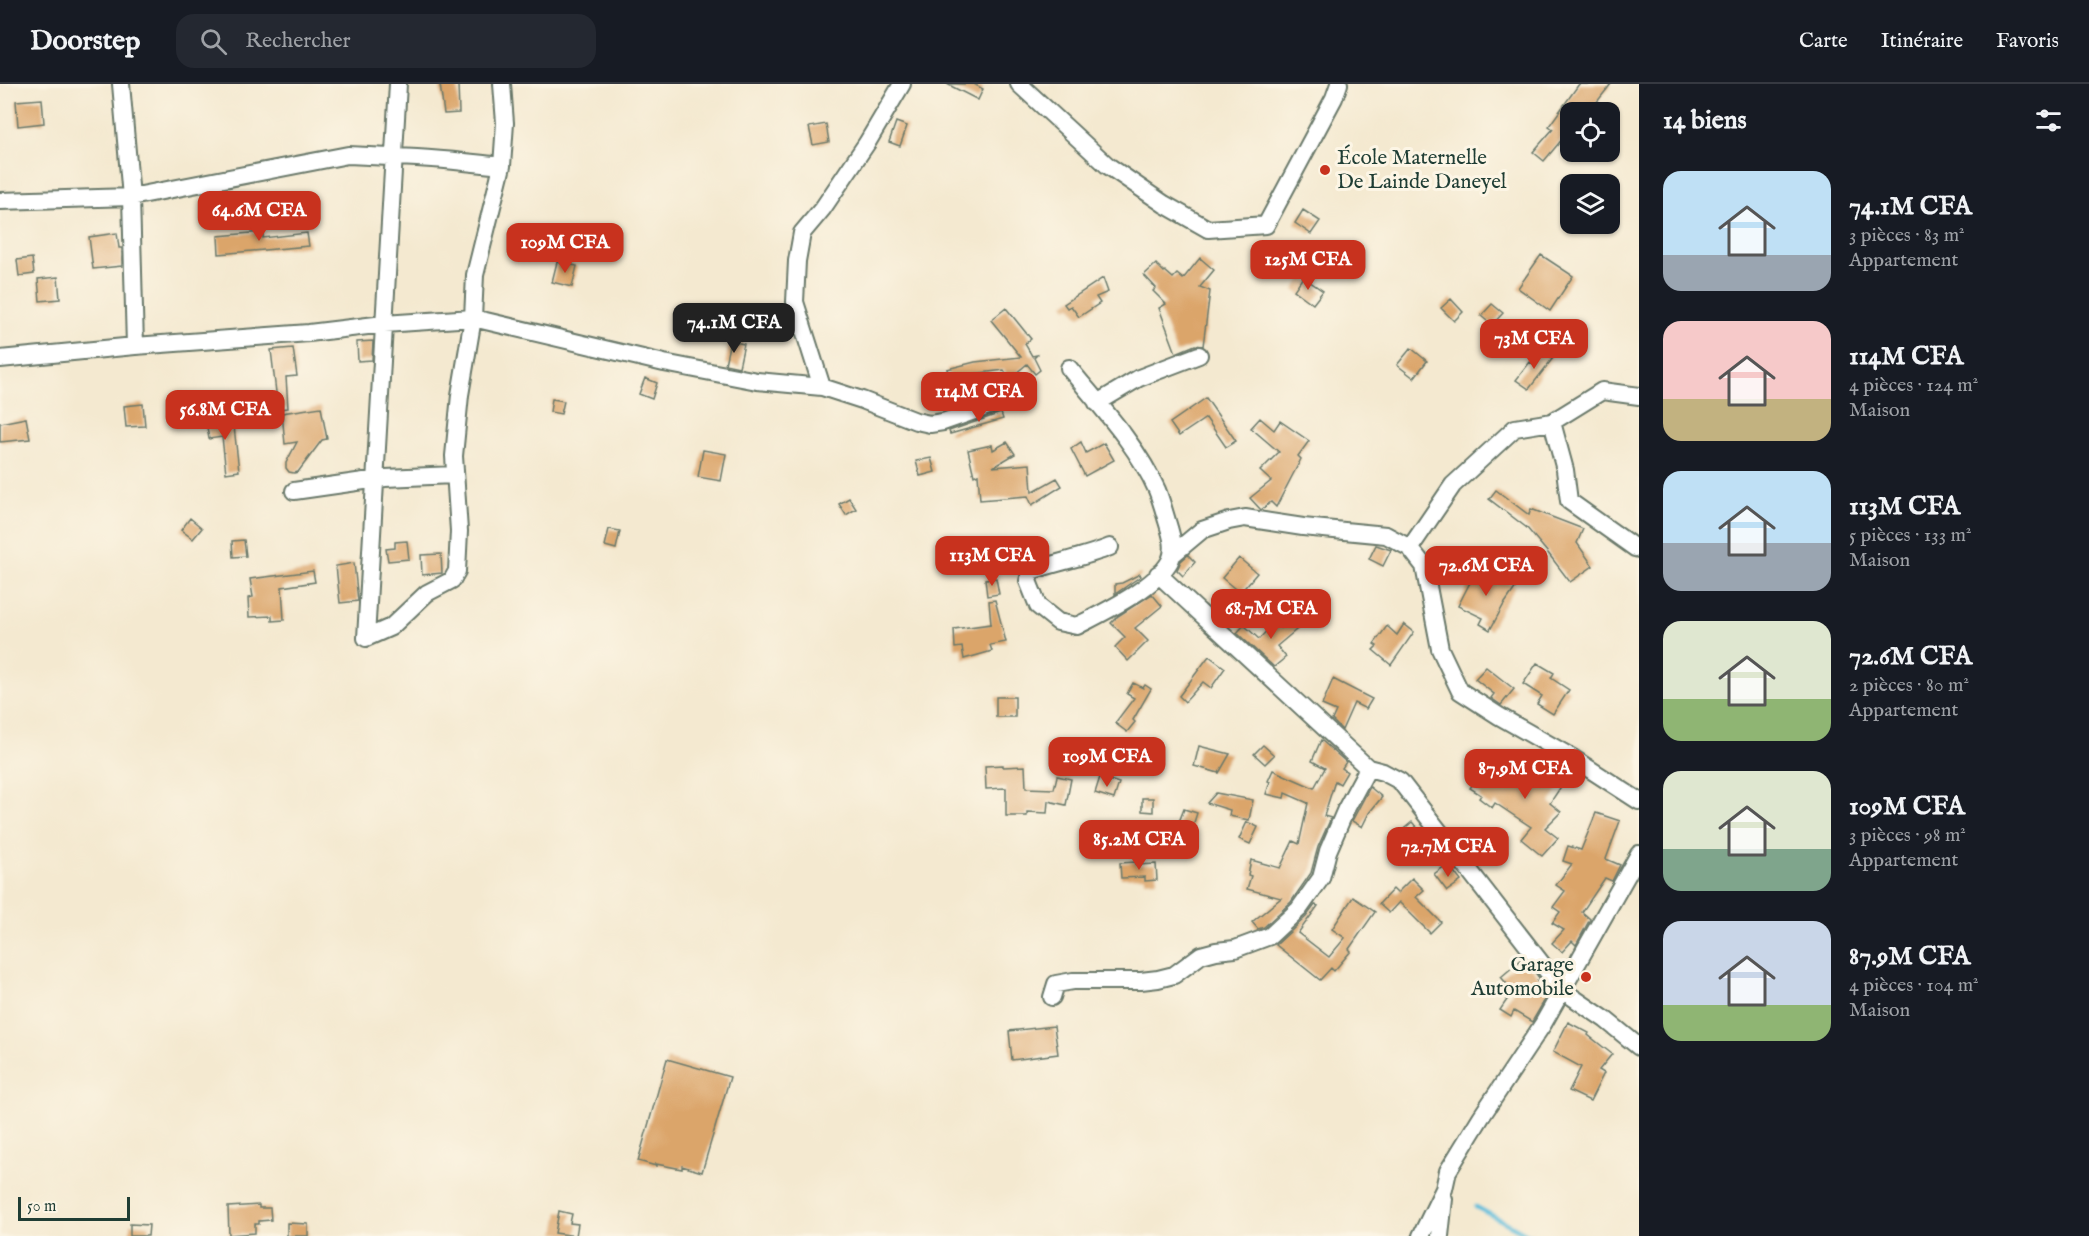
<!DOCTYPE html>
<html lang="fr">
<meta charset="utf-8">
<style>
body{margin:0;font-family:"IM FELL English",serif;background:#242831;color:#f1f3f6;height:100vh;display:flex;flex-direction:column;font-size:22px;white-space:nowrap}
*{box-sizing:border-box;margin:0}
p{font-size:20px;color:#9ea1a6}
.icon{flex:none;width:33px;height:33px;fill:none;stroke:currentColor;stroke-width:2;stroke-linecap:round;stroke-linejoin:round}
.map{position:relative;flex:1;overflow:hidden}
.sheet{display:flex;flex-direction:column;background:#171b24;width:450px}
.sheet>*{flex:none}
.controls{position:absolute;left:1560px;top:18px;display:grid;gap:12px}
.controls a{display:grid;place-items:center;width:60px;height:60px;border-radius:12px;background:#171b24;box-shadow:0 2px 4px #0004;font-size:30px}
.scale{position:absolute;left:18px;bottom:15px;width:112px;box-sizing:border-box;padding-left:6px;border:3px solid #1f3d34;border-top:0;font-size:16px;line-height:21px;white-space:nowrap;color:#1f3d34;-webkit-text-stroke:4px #fcf5e5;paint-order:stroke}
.price{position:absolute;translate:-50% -51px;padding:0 14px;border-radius:12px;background:#c8321e;color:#fff;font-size:20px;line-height:39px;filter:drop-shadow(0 2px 3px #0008)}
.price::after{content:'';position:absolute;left:50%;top:36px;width:18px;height:14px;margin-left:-9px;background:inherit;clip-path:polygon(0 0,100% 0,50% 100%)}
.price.selected{background:#222;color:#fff}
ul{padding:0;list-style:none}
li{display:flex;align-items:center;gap:18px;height:150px;padding:0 24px}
li span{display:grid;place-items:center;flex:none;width:168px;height:120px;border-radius:18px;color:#555}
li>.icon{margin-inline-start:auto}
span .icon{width:72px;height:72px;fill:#fffc;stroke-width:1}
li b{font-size:26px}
h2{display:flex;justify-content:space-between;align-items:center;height:72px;padding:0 24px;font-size:26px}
header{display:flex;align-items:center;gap:36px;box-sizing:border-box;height:84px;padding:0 30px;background:#171b24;border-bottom:2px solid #363941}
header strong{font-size:28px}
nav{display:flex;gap:33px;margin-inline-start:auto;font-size:21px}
.search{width:420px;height:54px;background:#242831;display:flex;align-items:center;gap:15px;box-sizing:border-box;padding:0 21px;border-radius:18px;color:#9ea1a6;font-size:22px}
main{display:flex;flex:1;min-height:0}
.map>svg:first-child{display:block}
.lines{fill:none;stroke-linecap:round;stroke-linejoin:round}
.stream{stroke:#5cbddb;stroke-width:4.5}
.building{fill:#dba56a}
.minor-casing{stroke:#6a796b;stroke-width:20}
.minor{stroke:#fff;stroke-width:16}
.poi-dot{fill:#c8321e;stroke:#fcf5e5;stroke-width:2}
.labels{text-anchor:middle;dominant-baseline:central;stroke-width:6;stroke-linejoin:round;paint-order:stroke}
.poi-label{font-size:21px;fill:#1f3d34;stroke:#fcf5e5;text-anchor:start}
</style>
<header>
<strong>Doorstep</strong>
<div class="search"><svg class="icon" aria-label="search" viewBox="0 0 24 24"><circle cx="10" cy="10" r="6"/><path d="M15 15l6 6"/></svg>Rechercher</div>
<nav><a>Carte</a><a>Itinéraire</a><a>Favoris</a></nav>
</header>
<main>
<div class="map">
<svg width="1639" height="1152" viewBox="0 0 1639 1152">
<rect width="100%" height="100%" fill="#fcf5e5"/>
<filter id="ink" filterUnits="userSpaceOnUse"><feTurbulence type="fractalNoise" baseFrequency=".0167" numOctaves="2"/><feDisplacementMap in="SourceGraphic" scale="12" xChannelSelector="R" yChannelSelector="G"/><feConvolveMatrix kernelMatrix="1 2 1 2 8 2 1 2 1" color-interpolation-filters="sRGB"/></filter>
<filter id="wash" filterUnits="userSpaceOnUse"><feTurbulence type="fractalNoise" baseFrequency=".008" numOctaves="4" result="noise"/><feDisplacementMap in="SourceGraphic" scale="24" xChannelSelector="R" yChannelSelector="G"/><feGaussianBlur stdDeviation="1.35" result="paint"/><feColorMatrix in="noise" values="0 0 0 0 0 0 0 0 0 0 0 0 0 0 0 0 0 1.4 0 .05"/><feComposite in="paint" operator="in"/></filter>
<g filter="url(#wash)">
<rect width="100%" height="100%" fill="#f4e9d0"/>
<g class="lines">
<path class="stream" d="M1476 1123 1531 1152"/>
</g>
<g id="blocks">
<path class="building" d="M440 0H458L459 29 444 30Z
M947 0H974L983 5 978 16Z
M1579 0H1611L1589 28H1570V57L1564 53 1544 77 1533 68 1553 45 1549 42Z
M42 15 44 39 18 42 16 17Z
M896 38 907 42 900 62 889 58Z
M826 40 829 58 813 61 809 43Z
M1303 126 1320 137 1311 150 1295 139Z
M263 148V154L307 149 309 162 219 170 218 152Z
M117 149 119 164H122V182L93 185 89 153Z
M1541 171 1573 192 1550 227 1518 204Z
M32 174 34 190 19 192 17 176Z
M1200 174 1214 186 1200 203 1210 207 1203 262 1195 261 1176 269 1159 224 1166 220 1153 207 1156 204 1144 191 1156 180 1164 188 1165 187 1173 194 1177 190 1183 195Z
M557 178 577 182 572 203 552 198Z
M58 193 60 215 40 217 38 195Z
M1303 193 1323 207 1313 220 1294 206Z
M1103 194 1108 208 1096 213 1100 219 1079 233 1071 222 1067 224 1064 220Z
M1451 215 1463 228 1454 237 1441 224Z
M1492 220 1503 229 1492 241 1481 232Z
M1006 224 1031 255 1025 260 1032 272 1037 271 1034 274 1040 286 1035 290 1027 280 1009 295 1004 286 973 290 975 306 955 307 952 292 949 293 947 285 975 278 1021 273 991 236Z
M373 257 372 276 358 277 357 258Z
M730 257 744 260 739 283 725 280Z
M293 264 297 292 286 293 288 324 278 325 271 266Z
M1411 264 1427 277 1414 294 1397 281Z
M1538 267 1553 274 1529 305 1516 296 1530 278 1532 279Z
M645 294 657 299 652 315 639 310Z
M1206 314 1236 357 1226 363 1206 334 1179 352 1170 339Z
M552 315 564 317 561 330 550 328Z
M143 320 145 342 126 343 124 322Z
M321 323 327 355 322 356 298 388 294 389 289 388 286 384V379L297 358 285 360 282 329Z
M1001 329 1003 335 950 350 949 347Z
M229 333V335L233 334 239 387 226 389 222 353 209 355 206 337Z
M26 334 30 355 0 358V339Z
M1260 334 1274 346 1280 337 1309 357 1298 372 1301 375 1276 423 1271 418 1261 426 1250 414 1271 397 1260 387 1279 368 1251 344Z
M1007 358 1015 370 993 383 1030 380 1032 408 1057 394 1062 402 1032 421 1028 412 980 416 978 390 974 392 968 366 992 361 993 366Z
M1081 358 1086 369 1104 359 1114 376 1085 392 1071 365Z
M703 366 726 370 721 397 698 393Z
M931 374 935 388 920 392 916 377Z
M1496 406 1529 431 1531 425 1583 445 1577 459 1593 482 1570 498 1548 469 1527 444 1489 415Z
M849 414 856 425 846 431 839 420Z
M190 434 202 444 193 455 181 446Z
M609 445 620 447 616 465 605 462Z
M244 456 246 472 233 473 232 457Z
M407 457 409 475 388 477 386 465 395 464V458Z
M1376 461 1391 466 1383 482 1369 475Z
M441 470 442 489 422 491 421 471Z
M1188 471 1195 478 1183 492 1177 486 1181 477Z
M1239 474 1257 489 1240 509 1222 494Z
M354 479 358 517 340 519 336 482Z
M1478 483 1516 503 1503 522 1490 546 1480 540 1483 534 1458 522Z
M313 487 315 498 282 503 284 536 272 537V532L249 533 248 514 253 513 250 495Z
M1140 490 1141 492 1115 510V500L1122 499Z
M996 494 999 510 987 512 985 495Z
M1152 510 1162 522 1135 544 1148 557 1128 577 1115 563 1125 553 1111 539 1118 532Z
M995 516 1006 558 990 561 992 567 964 575 962 563 955 564 954 545 991 540 989 517Z
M1287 533 1302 541 1277 562 1286 573 1274 583 1237 549 1244 541 1259 555 1274 539 1280 544Z
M1404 540 1414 548 1391 581 1373 566 1377 562 1374 560 1387 542 1397 551Z
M1209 572 1225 584 1211 604 1203 598 1185 618 1179 612Z
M1537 579 1554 589 1551 594 1569 606 1553 630 1537 620 1542 612 1523 600Z
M1486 583 1514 605 1501 621 1491 614 1494 610 1475 595Z
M1333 595 1372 615 1366 625 1354 619 1342 646 1332 636 1336 627 1322 621Z
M1133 599 1143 604 1145 601 1151 605 1133 636 1135 638 1127 648 1115 639 1134 614 1127 610Z
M996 613H1015V633H996Z
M1321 656 1346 678 1342 684 1347 688 1340 700 1335 697 1324 732 1331 734 1318 763 1311 789 1291 818 1264 843 1258 845 1252 838 1281 814 1247 805 1251 792 1248 791 1251 776 1280 784 1293 757 1299 760 1308 719 1285 709 1284 714 1266 710 1270 698 1268 697 1273 686 1314 704 1325 684 1312 677Z
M1263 661 1274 671 1265 680 1254 670Z
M1199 662 1230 670 1219 689 1194 682Z
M1558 678 1570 685 1566 691 1568 692 1550 719 1561 728 1545 744 1558 754 1542 772 1521 755 1531 743 1495 719 1492 724 1479 714 1481 711 1470 704 1473 700 1468 696 1478 681 1493 691 1498 686 1513 698 1515 696 1525 704 1534 683 1550 690Z
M1003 681V683L1025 682 1026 704 1054 705 1057 692 1071 695 1066 721 1048 717 1047 729 1027 728V732H1006V704L986 705 985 682Z
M1100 693 1119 699 1114 715 1095 709Z
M1370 703 1382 713 1369 729 1362 743 1352 737Z
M1216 709 1253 716 1249 736 1229 732 1230 726 1207 719Z
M1142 714H1153V728L1142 727Z
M1184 725 1197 729 1191 748 1177 743Z
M1596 729 1620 737 1606 775 1620 781 1612 797 1605 794 1582 828 1590 835 1576 861 1572 857 1562 868 1552 859 1564 846 1552 839 1560 828 1553 823 1565 807 1556 801 1572 780 1563 777 1568 762 1581 766Z
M1247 738 1258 743 1250 760 1239 755Z
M1412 738 1427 755 1414 766 1400 748Z
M1136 778V781L1156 780 1157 796 1145 797V793L1121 794 1120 779Z
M1448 780 1461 797 1447 807 1434 790Z
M1412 794 1424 806 1416 813 1441 838 1430 849 1399 818 1389 829 1379 820 1393 805 1397 809Z
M1353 813 1375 828 1349 865 1351 867 1334 887 1331 884 1320 896 1276 861 1306 833 1315 821 1318 822 1298 849 1329 873 1345 854 1332 845Z
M1521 876 1529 885 1531 883 1540 895 1537 897 1550 907 1532 938 1514 927 1511 933 1500 926 1513 907 1501 893Z
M1568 938 1589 949 1588 951 1612 970 1599 986 1604 989 1590 1017 1569 1007 1581 983 1553 968Z
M1054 942 1058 970 1012 976 1009 947Z
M667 975 730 993 702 1088 682 1082V1085L656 1080V1082L638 1077Z
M259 1121V1124H270L271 1136 259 1137V1140H255V1149L229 1151 228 1123Z
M559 1127 572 1130 570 1139 578 1140 576 1152 555 1149Z
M287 1139 308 1140V1152H287Z
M130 1140 149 1141 148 1152H130Z"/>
</g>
</g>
<g filter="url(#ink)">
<use href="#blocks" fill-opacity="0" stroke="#6a796b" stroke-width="1.5"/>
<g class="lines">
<defs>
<path id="minor" d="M121 0 131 113 135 262
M1019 0 1107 81 1164 120 1208 145 1266 141 1334 14 1339 0
M502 82 505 39 502 0
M0 117 131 113 348 71 390 73C427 73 464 78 502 82L475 191 473 234 460 311 454 372 459 447 457 487 452 496 427 509 391 543 366 554C377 369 387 185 398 0
M0 275 135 262 309 249 384 240 473 234 664 279 757 297 822 303 862 316 916 337 930 340 943 338 1003 317
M1069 284C1100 322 1137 361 1157 406 1161 416 1164 427 1167 437 1171 450 1176 464 1170 477 1155 504 1104 528 1077 542L1058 538 1038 522 1028 497 1031 487C1058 478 1085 473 1110 463
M822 303 795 218 797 177 802 149 823 124 867 59 902 0
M1097 319 1139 294 1199 271
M1552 338 1565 386 1569 417 1635 464 1639 465
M294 407 385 394 454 391
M1410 464 1453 401 1515 344 1552 338 1602 307 1639 312
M1172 471 1202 446 1229 437 1245 434 1303 443 1386 451 1410 464 1424 482 1440 565 1460 607 1499 632 1571 673 1639 717
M1158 490 1368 684 1383 688 1400 697 1562 906 1606 936 1639 963
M1052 913 1056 900 1073 897H1141L1158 895 1174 891 1201 871 1216 867 1235 865 1270 852 1299 825 1321 794 1328 767 1346 725 1368 684
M1421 1152 1444 1105 1448 1087 1481 1033 1543 940 1639 770
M1440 1152 1444 1115"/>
</defs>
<use href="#minor" class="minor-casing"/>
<use href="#minor" class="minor"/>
</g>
</g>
<g class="poi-dot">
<circle cx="1325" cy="86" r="6"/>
<circle cx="1586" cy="893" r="6"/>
</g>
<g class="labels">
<g class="poi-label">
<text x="1337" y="74">École Maternelle<tspan x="1337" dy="24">De Lainde Daneyel</tspan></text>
<text x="1574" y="881" text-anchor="end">Garage<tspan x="1574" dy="24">Automobile</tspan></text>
</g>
</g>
</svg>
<div class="controls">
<a><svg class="icon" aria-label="locate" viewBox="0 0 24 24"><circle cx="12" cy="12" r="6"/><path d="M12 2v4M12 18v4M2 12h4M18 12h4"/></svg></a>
<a><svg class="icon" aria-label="layers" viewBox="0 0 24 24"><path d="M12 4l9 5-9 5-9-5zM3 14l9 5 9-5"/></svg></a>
</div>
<div class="scale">50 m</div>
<b class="price" style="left:259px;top:158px">64.6M CFA</b>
<b class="price" style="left:565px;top:190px">109M CFA</b>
<b class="price" style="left:1308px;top:207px">125M CFA</b>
<b class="price selected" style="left:734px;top:270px">74.1M CFA</b>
<b class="price" style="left:1534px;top:286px">73M CFA</b>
<b class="price" style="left:979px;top:339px">114M CFA</b>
<b class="price" style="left:225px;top:357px">56.8M CFA</b>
<b class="price" style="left:992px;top:503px">113M CFA</b>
<b class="price" style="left:1486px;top:513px">72.6M CFA</b>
<b class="price" style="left:1271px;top:556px">68.7M CFA</b>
<b class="price" style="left:1107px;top:704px">109M CFA</b>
<b class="price" style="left:1525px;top:716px">87.9M CFA</b>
<b class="price" style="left:1139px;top:787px">85.2M CFA</b>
<b class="price" style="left:1448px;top:794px">72.7M CFA</b>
</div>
<section class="sheet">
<h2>14 biens<svg class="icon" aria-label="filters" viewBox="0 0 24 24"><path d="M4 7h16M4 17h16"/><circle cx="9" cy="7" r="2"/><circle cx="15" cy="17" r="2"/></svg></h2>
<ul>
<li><span style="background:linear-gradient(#bfe0f5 70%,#9aa5b1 0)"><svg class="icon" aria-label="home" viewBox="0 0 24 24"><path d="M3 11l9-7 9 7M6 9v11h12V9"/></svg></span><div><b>74.1M CFA</b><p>3 pièces · 83 m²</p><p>Appartement</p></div></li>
<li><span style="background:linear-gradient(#f6c9c9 65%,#c2b280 0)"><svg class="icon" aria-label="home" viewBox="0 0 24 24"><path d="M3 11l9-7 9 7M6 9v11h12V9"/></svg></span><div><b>114M CFA</b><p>4 pièces · 124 m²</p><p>Maison</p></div></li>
<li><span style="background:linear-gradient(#bfe0f5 60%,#9aa5b1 0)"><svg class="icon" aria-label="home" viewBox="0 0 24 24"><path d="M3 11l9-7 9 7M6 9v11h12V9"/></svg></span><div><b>113M CFA</b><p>5 pièces · 133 m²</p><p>Maison</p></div></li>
<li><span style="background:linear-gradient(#dfe7d0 65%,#8fb573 0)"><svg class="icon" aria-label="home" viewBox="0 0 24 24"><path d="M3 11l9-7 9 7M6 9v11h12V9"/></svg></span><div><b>72.6M CFA</b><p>2 pièces · 80 m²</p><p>Appartement</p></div></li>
<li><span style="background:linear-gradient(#dfe7d0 65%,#7fa58c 0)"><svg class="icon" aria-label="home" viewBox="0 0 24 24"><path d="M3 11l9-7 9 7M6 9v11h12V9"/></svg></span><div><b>109M CFA</b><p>3 pièces · 98 m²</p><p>Appartement</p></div></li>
<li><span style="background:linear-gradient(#c9d6e8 70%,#8fb573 0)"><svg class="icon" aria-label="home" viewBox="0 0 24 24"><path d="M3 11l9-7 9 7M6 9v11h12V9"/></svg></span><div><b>87.9M CFA</b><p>4 pièces · 104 m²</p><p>Maison</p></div></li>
</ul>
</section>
</main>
